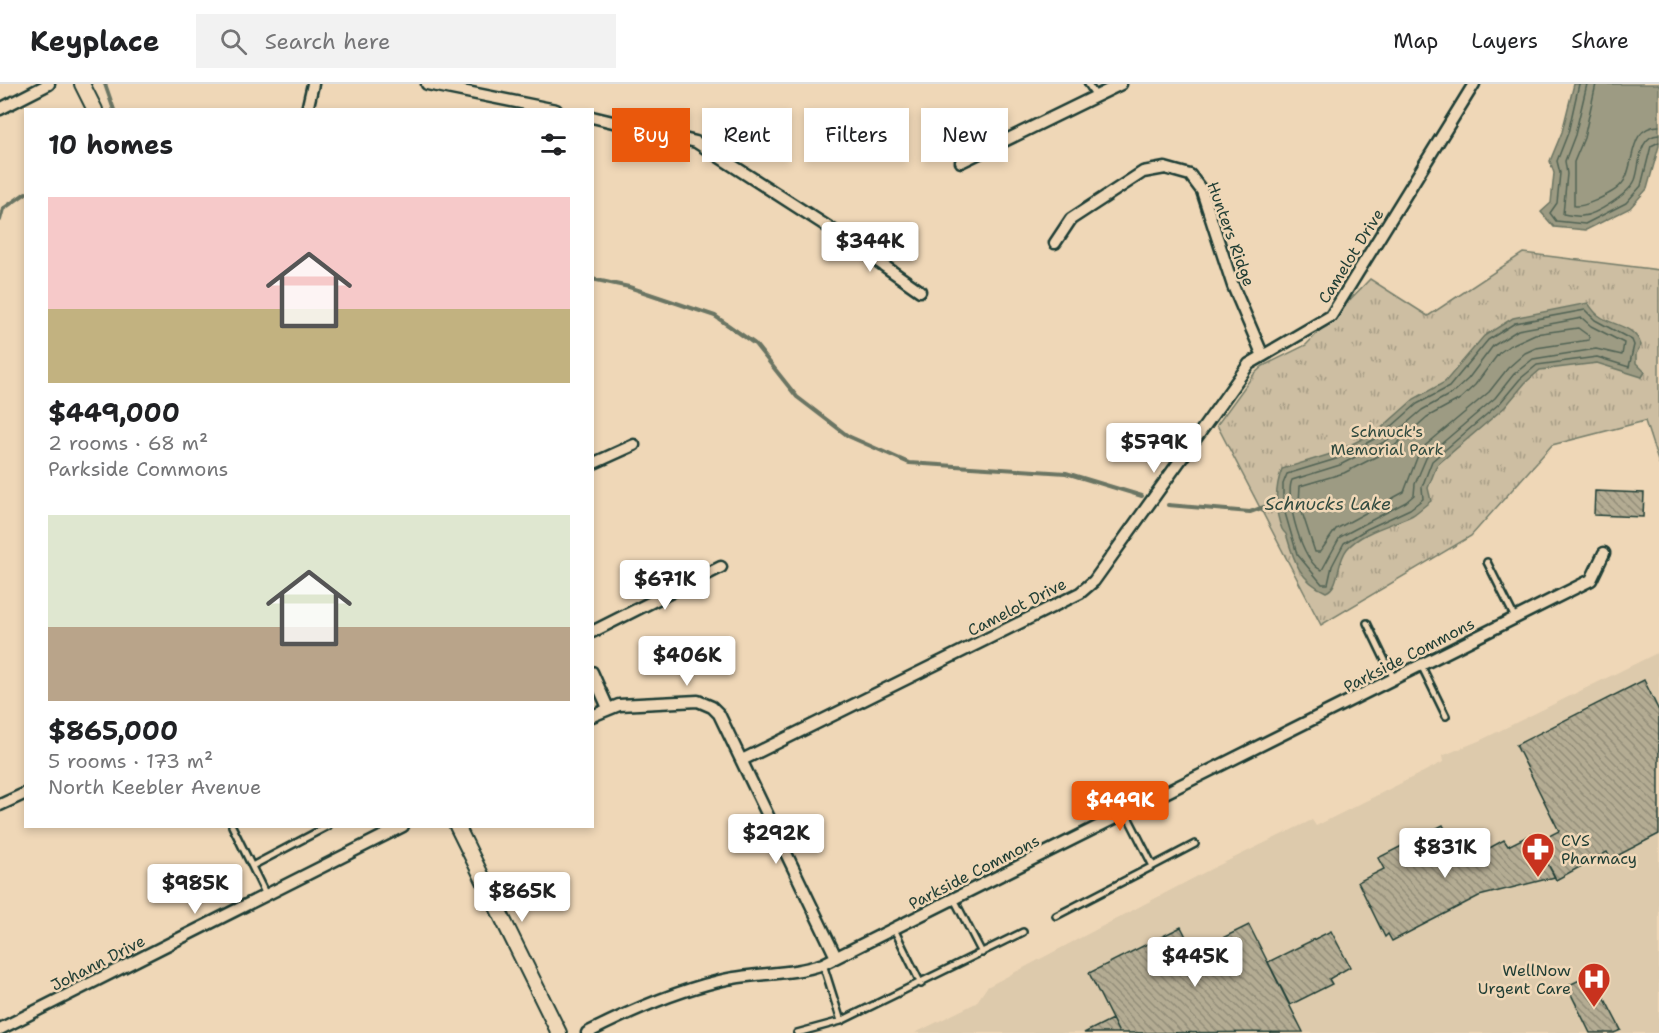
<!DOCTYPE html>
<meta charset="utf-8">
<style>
body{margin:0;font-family:"Shantell Sans",sans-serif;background:#f2f2f2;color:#202124;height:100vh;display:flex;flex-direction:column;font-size:22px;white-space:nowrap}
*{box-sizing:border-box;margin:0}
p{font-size:20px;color:#757577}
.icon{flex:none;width:33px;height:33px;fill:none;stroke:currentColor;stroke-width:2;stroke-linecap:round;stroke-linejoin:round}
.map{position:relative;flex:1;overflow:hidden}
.details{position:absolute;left:24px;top:24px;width:570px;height:720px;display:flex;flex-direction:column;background:#fff;border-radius:0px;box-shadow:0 3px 9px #0003}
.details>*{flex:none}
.hud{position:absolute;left:612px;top:24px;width:570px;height:54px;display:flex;gap:12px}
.price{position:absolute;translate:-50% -51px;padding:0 14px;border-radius:6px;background:#fff;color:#222;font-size:20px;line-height:39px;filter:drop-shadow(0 2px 3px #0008)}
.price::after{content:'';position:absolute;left:50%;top:36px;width:18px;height:14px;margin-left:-9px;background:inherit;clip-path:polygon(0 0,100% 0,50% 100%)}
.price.active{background:#ea580c;color:#fff}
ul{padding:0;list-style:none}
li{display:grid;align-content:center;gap:12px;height:318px;padding:0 24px}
li span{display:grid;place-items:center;height:186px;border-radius:0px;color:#555}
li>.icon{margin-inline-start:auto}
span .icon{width:108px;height:108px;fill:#fffc;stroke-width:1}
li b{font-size:26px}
h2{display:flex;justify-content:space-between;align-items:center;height:72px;padding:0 24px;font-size:26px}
.tag{padding:0 21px;border-radius:0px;background:#fff;box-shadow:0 3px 9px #0003;font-size:21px;line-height:54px}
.tag.active{background:#ea580c;color:#fff}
header{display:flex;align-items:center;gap:36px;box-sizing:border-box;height:84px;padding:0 30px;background:#fff;border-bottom:2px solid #e0e0e0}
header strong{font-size:28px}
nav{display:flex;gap:33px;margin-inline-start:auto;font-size:21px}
.search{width:420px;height:54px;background:#f2f2f2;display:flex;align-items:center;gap:15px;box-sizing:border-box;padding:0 21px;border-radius:0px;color:#757577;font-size:22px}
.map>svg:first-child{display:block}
.built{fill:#ddcaac}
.park{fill:url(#park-tufts);stroke:#767e6b;stroke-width:1.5}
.water{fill:#9d9b83;stroke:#6b7563;stroke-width:1.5}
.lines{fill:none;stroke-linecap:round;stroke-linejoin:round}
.shore{stroke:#516354;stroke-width:1.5}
.stream{stroke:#6b7563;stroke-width:4}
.building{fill:url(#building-back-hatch);stroke:#1f3d34;stroke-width:1.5}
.service-casing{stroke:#1f3d34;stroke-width:10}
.minor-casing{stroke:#1f3d34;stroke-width:15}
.tertiary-casing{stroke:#1f3d34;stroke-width:18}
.service{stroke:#efd7b7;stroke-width:5}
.minor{stroke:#efd7b7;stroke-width:10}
.tertiary{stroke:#efd7b7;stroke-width:14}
.labels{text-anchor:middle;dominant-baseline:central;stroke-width:5;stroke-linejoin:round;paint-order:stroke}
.street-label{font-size:16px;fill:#1f3d34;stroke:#efd7b7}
.park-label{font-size:16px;fill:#304a3f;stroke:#efd7b7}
.poi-label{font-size:16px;fill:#1f3d34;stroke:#efd7b7;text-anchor:start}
.water-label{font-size:18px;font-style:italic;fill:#324b40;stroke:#efd7b7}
</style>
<header>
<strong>Keyplace</strong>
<div class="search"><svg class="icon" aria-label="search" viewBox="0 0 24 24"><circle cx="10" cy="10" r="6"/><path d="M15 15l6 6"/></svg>Search here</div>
<nav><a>Map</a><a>Layers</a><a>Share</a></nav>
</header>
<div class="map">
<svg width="1659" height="949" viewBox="0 0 1659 949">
<defs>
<pattern id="park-tufts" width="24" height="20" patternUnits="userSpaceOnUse" patternTransform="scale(1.5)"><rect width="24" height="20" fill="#cdbea2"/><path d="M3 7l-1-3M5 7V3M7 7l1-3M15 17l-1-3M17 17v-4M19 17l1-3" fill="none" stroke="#a69c85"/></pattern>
<pattern id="building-back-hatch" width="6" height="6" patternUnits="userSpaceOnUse" patternTransform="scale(1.5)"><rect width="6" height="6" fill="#b4ac93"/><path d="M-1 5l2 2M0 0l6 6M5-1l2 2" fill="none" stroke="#928d79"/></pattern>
</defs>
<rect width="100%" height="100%" fill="#efd7b7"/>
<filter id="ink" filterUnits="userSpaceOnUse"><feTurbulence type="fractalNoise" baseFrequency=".0167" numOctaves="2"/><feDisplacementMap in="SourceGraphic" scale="12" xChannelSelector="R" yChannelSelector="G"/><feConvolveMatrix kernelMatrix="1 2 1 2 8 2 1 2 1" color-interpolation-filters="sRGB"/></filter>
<g filter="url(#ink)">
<path class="built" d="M1659 568V949H915L976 919 987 903 1209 786 1312 736 1316 742 1443 678 1442 672 1481 656Z"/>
<path class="park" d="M1523 169 1659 186V380L1645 337 1552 361 1471 452 1321 541 1217 341 1254 290 1263 282 1306 261 1370 195 1428 232Z"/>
<path class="water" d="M1574 0H1659V62L1647 105 1630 124 1586 146 1554 143 1541 128 1551 119 1554 89 1550 77 1562 48Z
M1588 219C1591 223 1594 228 1598 231 1613 243 1634 240 1641 261L1636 270V279L1645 288 1642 293 1597 279 1540 286 1525 299 1505 323 1437 381 1428 404 1431 417C1425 421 1419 427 1413 431 1393 441 1362 447 1347 465 1336 479 1340 503 1326 508 1300 497 1294 477 1287 453 1285 446 1285 451 1282 445 1274 427 1275 403 1282 385L1334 369 1378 347 1414 315 1445 298 1484 252 1513 234Z"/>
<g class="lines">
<path class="shore" d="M1579 0 1568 49 1557 77 1560 89 1557 119 1550 129 1556 137 1585 140 1626 119 1641 102 1651 62 1659 58
M1587 0 1575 51 1565 77 1567 90 1563 130C1569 131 1576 133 1582 132 1596 131 1629 110 1635 96 1641 81 1637 52 1659 51
M1596 0 1584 54 1574 78V122C1583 123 1589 119 1597 116 1608 110 1621 105 1626 93 1635 73 1630 43 1659 42
M1585 226 1595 236 1632 256 1634 261 1629 283 1597 273 1537 281 1520 295 1500 319 1432 377 1422 403 1423 415 1410 425 1367 445 1344 459 1332 482 1328 500H1322L1297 470 1283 422V400L1287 390 1336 375 1382 351 1417 320 1449 303 1488 256 1515 239Z
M1582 234 1591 242 1624 259 1622 271 1596 265 1533 275 1514 290 1495 314 1427 372 1415 400 1414 411 1406 418 1340 453 1322 486C1303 482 1284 413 1292 396L1340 381 1386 357 1422 326 1454 308 1468 295 1493 262 1518 246Z
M1578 244 1589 252V256L1536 264 1525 269 1508 284 1489 308 1420 366 1404 408 1336 445 1320 468H1315L1299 419 1300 402 1344 389 1391 365 1427 333 1460 315 1475 301 1499 269 1509 262 1535 250Z"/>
<path class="stream" d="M105 0 114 26
M0 136 3 125 26 109
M592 195 629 203 715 232 755 260 797 313 848 352 909 379 1066 389 1142 412
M1168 421 1250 428 1264 423 1279 424"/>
</g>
<path class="building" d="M1595 407 1644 409 1643 433 1594 431Z
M1644 596 1659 627V750L1611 775 1607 768 1556 796 1537 758 1559 747 1516 661Z
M1443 741 1460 772 1481 762 1484 767 1504 756 1508 762 1532 750 1555 793 1479 812 1392 857 1388 850 1385 853 1358 798 1384 785 1378 774Z
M1249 841 1303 948 1119 949 1089 889 1181 843 1194 868Z
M1331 847 1350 883 1329 895 1332 900 1290 921 1268 878Z
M1592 890 1621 946 1614 949H1590L1567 902Z
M1112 935 1119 949H1084Z"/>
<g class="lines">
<defs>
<path id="service" d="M1088 0 1096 12
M1487 478 1515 534
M1367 539 1394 595
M1421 581 1446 632
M232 742 266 811
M252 782 328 742
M1153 782 1195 760
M954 815 982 869
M1056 832 1153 782 1126 729
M894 845 921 900
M823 880 841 937 1023 848
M797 949 841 937"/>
<path id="minor" d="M427 0 556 26
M0 25 49 0
M307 26 313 0
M592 33 696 58 836 148 920 207
M961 78 1121 0
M1055 159 1071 135 1143 88 1165 84 1190 91 1202 107 1233 202 1263 272
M592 380 634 361
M592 548 721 483
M592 588 608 624
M592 632 619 621 698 617 712 623 719 630 836 873
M742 676 1080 509 1094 497 1249 280 1331 232 1474 0
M0 721 26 709
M0 945 403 742
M587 949C630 927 673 908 719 897 754 888 790 892 823 880L1591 496 1604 469"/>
<path id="tertiary" d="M82 0 95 26
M457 742 559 949"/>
</defs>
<use href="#service" class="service-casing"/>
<use href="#minor" class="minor-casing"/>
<use href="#tertiary" class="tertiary-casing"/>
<use href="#service" class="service"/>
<use href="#minor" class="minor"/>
<use href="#tertiary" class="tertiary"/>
</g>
</g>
<defs>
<symbol id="pharmacy-pin" viewBox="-11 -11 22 30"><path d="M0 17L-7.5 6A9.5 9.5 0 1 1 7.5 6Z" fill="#c8321e" stroke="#efd7b7"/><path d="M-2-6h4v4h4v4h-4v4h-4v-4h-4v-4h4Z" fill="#fff"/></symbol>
<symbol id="hospital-pin" viewBox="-11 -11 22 30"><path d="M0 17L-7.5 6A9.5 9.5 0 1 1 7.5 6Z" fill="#c8321e" stroke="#efd7b7"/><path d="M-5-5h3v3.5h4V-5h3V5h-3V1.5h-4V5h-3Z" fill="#fff"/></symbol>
</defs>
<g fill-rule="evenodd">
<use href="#pharmacy-pin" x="1519" y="746" width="38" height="52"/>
<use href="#hospital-pin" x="1575" y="876" width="38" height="52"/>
</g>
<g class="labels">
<g class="street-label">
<text transform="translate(1231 150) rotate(70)">Hunters Ridge</text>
<text transform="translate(1351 172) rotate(-58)">Camelot Drive</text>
<text transform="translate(1017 523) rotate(-27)">Camelot Drive</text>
<text transform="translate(1409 571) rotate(-27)">Parkside Commons</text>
<text transform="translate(974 788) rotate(-27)">Parkside Commons</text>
<text transform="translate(98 879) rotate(-27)">Johann Drive</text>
</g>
<g class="park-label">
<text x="1387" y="347">Schnuck's<tspan x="1387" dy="18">Memorial Park</tspan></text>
</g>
<g class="poi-label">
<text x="1561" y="756">CVS<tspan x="1561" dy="18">Pharmacy</tspan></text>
<text x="1571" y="886" text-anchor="end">WellNow<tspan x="1571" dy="18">Urgent Care</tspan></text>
</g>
<g class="water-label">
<text x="1328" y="420">Schnucks Lake</text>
</g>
</g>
</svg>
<b class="price" style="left:870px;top:189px">$344K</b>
<b class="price" style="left:1154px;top:390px">$579K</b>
<b class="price" style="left:665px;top:527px">$671K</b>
<b class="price" style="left:687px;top:603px">$406K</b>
<b class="price active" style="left:1120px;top:748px">$449K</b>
<b class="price" style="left:776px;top:781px">$292K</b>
<b class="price" style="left:1445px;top:795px">$831K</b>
<b class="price" style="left:195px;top:831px">$985K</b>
<b class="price" style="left:522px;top:839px">$865K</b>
<b class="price" style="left:1195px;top:904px">$445K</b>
<div class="hud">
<a class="tag active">Buy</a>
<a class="tag">Rent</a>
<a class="tag">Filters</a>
<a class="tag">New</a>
</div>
<section class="details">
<h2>10 homes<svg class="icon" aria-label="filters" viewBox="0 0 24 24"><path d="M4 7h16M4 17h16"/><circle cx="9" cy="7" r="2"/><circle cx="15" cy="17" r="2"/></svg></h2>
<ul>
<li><span style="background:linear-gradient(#f6c9c9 60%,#c2b280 0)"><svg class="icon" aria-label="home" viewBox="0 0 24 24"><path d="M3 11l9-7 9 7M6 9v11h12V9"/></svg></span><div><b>$449,000</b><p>2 rooms · 68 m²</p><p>Parkside Commons</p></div></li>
<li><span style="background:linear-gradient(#dfe7d0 60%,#b9a48a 0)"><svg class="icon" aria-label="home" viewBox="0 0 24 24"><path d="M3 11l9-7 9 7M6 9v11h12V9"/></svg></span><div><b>$865,000</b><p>5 rooms · 173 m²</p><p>North Keebler Avenue</p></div></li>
</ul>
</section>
</div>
